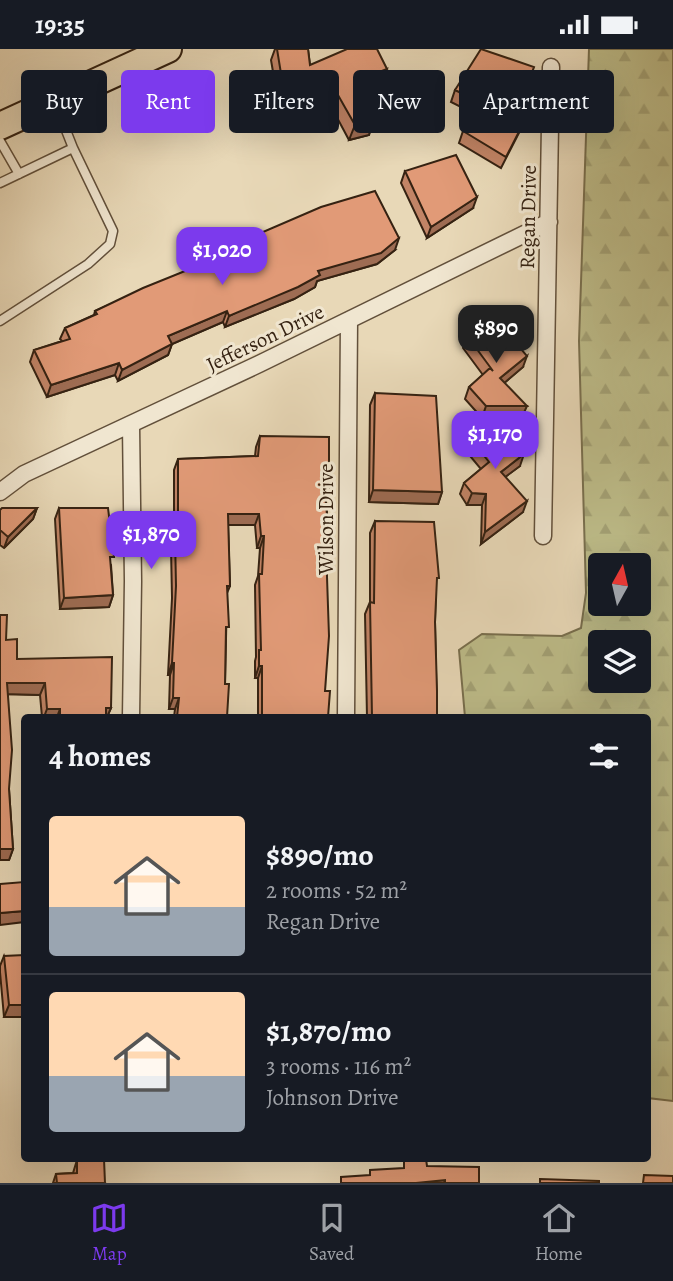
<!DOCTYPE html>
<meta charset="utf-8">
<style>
body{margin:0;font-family:Alegreya,serif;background:#20242c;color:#f1f3f6;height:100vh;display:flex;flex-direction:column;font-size:26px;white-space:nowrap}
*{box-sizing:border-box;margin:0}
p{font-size:23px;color:#9ea1a6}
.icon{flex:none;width:38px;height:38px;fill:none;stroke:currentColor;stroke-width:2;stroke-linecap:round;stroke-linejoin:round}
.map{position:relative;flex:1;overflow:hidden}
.sheet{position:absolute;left:21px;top:665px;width:630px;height:448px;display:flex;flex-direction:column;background:#171b24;border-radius:7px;box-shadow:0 7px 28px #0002}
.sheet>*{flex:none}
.hud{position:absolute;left:21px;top:21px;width:632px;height:63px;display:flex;gap:14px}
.needle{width:46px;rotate:8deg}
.tools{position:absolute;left:588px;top:504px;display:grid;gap:14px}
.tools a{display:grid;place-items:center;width:63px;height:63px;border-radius:7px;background:#171b24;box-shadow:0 7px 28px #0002;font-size:35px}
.price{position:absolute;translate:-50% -60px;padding:0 16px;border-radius:14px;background:#7c3aed;color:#fff;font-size:23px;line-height:46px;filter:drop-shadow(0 2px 4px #0008)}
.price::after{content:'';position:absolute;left:50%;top:42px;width:21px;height:16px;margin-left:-10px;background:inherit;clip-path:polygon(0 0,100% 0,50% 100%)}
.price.selected{background:#222;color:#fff}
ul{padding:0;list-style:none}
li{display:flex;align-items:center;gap:21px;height:175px;padding:0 28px}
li+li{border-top:2px solid #363941}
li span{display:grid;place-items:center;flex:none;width:196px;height:140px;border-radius:7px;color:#555}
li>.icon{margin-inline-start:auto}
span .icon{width:84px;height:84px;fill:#fffc;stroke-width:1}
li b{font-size:30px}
h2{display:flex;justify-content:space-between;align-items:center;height:84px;padding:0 28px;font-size:30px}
.pill{padding:0 24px;border-radius:7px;background:#171b24;box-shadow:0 7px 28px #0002;font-size:24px;line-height:63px}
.pill.selected{background:#7c3aed;color:#fff}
.status{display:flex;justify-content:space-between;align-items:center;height:49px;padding:0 35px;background:#171b24;direction:ltr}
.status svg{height:19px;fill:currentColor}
.dock{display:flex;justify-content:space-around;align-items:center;height:98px;border-top:2px solid #363941;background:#171b24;font-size:19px;color:#9ea1a6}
.dock a{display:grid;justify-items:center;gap:4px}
.dock .selected{color:#7c3aed}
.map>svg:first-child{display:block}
.forest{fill:url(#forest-firs);stroke:#796f4e;stroke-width:2;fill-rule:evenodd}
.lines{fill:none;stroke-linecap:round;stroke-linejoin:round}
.service-casing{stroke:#62503b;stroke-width:11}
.minor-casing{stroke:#62503b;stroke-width:19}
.primary-casing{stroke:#352212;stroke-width:30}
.service{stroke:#f0e6d0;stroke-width:8}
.minor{stroke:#f0e6d0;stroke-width:16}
.primary{stroke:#e8d8b7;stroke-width:26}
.wall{fill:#c28466;stroke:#352212;stroke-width:2}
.shaded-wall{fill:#9e6c53;stroke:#352212;stroke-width:2}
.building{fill:#e19a77;stroke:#352212;stroke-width:2}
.labels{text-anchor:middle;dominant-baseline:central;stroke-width:6;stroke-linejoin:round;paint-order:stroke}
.street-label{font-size:21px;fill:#352212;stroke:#f0e6d0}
</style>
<div class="status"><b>19:35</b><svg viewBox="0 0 49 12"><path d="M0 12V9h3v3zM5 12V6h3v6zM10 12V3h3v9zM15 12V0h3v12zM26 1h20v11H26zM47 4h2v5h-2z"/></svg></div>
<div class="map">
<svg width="673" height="1134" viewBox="0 0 673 1134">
<defs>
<pattern id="forest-firs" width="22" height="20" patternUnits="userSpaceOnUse" patternTransform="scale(1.75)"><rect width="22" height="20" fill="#bdbc89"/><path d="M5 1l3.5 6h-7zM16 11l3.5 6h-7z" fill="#a3a175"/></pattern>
</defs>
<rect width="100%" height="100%" fill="#e8d8b7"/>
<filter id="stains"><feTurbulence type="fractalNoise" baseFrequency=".00286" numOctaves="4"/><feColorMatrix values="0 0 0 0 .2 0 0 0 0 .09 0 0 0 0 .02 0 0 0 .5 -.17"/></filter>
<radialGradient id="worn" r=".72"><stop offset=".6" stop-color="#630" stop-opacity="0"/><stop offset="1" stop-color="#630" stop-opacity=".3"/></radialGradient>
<path class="forest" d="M589 0H673V1052L648 1049V668H465L459 601 482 585 562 587 581 579 586 544 579 292ZM600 516H639V555H600ZM600 593H639V632H600Z"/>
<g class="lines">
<defs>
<path id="service" d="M56 56 73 99
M0 92 19 125
M0 134 73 99 113 182 110 195 88 215 0 272"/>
<path id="minor" d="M0 443 24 425 259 315 549 173
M543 487 551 18
M131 668 133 532 131 376
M346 668 349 271"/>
<path id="primary" d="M0 77 168 0"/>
</defs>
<use href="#service" class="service-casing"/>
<use href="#minor" class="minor-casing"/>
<use href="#primary" class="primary-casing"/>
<use href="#service" class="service"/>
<use href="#minor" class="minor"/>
<use href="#primary" class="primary"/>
</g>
<path class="wall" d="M275 0H308L310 16 383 31 391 75 370 82 369 86 349 91 333 61 307 53 279 58 271 11Z
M455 41 519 58 529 63 524 74 501 119 459 94 463 82 475 65 451 53Z
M405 122 473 159 427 189 401 134Z
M242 192 395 201 377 215 317 232 315 238 294 250 225 278 223 273 172 295 168 306 118 332 115 326 47 348 30 313 34 301 62 292 60 290 65 279 94 266 95 262 202 215 204 212 240 197Z
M468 288 523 318 504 334 522 368 494 369 520 417 505 428 523 463 481 495 482 456H467L460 445 464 434 481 420 461 396 466 384 486 369H482L465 350 469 338 483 326 463 299Z
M375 344 442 443 438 455 369 453 370 356Z
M260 387 329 444 326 452 329 488 327 493 325 642 328 668H258V629H255V612L256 608 255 536 258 527 260 499H257L255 476H228L230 537 227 544 225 635 227 668H174L175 660H169L170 626H168L172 549 171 499 174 490V421L178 410 255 407 256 398Z
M37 459 33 470 4 499 0 496V461Z
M59 459 111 516 113 546 109 558 60 560 55 470Z
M375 472 436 536 435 573 437 668H367L365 565 370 553V484Z
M6 591 17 610 111 659 107 668H42L40 646 8 645 9 740 13 800 9 811Z
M4 907 24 968H4L0 923V917Z
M77 1111 105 1134H53L56 1125 73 1124Z"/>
<path class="shaded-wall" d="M387 20 381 35 379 23Z
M312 38 307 53 279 58 284 43Z
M397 60 391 75 370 82 369 86 349 91 355 76 373 68Z
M477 148 473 159 427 189 431 178Z
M399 189 395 201 377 215 317 232 315 238 294 250 225 278 229 267 318 222Z
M227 262 223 273 172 295 168 306 118 332 122 321 168 287Z
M527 307 523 318 496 341 500 329Z
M119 314 115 326 47 348 51 336Z
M486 357H527L522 368 482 369Z
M524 405 520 417 497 434 501 423Z
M373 441 442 443 438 455 369 453Z
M472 444 486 445 482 456H467Z
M527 452 523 463 481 495 485 483Z
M37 459 33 470 4 499 8 488Z
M228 465H259L255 476H224Z
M261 487H264L260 499H257Z
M113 546 109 558 60 560 64 549Z
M172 614H174L170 626H168Z
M259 617H262L258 629H255Z
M7 634H45L40 646 3 645Z
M173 649H179L175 660H169Z
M106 659H111L107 668H103Z
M47 660H60L57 668H44Z
M0 800H13L9 811H0Z
M24 862V873L0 876V864Z
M9 956H24V968H4Z
M445 1131 444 1134H416Z"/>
<path class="building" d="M277 0H308L310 16 347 0H377L387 20 379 23 397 60 373 68 374 71 355 76 338 46 312 38 284 43Z
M481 0 534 18 519 58 529 63 506 108 463 82 481 54 455 41Z
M456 106 477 148 431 178 405 122Z
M375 142 399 189 381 204 318 222 320 226 298 238 229 267 227 262 168 287 172 295 122 321 119 314 51 336 34 301 70 290 65 279 97 265 95 262 143 239 205 214 204 212 244 196 242 192 321 158Z
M494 268 527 307 500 329 527 357H486L469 338 490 319 493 322 468 288Z
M375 344 436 347 442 443 373 441Z
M491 365 524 405 501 423 527 452 485 483 486 445 472 444 464 434 489 413 466 384Z
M260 387 329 388V444H325L329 488H327V528L329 587 325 642H330L328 668H262V617H259V601H261L259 525H262L264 487H261L259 465H228L230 537H227L229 578H226L225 635H229L227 668H177L179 649H173L174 614H172L176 537 175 487H178V410L258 407Z
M2 459H37L8 488 0 481V461Z
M59 459H108L114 508H110L113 546 64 549Z
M375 472 434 473 439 529H437L435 573 437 642V668H372L370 553 374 554Z
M0 566H7L6 591 17 590V610L112 608 111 659H106V668H60V660H47L45 634H7L12 701 9 740 13 800H0Z
M24 833V862L0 864V835Z
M24 906V956H9L4 907Z
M104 1110 105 1134H57L56 1125 77 1124V1111Z
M426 1110 427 1117 479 1118V1134H445V1131L416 1134H341V1128L370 1126V1121L404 1119V1112Z
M644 1126 673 1127V1134H643Z
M540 1130 599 1132V1134H540Z"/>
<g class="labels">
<g class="street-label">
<text transform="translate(528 168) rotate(-89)">Regan Drive</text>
<text transform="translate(265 289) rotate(-26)">Jefferson Drive</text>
<text transform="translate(326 470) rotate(-90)">Wilson Drive</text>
</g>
</g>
<rect width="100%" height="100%" filter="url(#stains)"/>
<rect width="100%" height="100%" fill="url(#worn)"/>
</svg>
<div class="tools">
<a><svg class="needle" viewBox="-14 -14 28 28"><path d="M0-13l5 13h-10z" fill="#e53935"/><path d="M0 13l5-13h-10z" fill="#9ea1a6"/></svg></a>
<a><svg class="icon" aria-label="layers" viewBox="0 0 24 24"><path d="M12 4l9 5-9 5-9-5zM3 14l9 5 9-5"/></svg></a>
</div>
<b class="price" style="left:222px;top:238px">$1,020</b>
<b class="price selected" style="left:496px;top:316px">$890</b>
<b class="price" style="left:495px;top:422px">$1,170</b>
<b class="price" style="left:151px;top:522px">$1,870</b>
<div class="hud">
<a class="pill">Buy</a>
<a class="pill selected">Rent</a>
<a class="pill">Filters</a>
<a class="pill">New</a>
<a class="pill">Apartment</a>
</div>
<section class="sheet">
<h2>4 homes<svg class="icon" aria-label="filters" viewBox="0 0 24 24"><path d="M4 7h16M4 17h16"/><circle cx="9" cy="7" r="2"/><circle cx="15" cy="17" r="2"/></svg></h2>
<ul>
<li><span style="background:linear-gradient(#ffd9b3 65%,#9aa5b1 0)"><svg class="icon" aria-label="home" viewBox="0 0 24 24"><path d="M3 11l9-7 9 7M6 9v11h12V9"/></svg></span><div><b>$890/mo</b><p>2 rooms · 52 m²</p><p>Regan Drive</p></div></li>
<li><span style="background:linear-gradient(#ffd9b3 60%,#9aa5b1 0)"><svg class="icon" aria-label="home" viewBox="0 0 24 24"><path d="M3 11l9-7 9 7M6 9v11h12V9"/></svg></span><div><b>$1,870/mo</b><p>3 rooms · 116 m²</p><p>Johnson Drive</p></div></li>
</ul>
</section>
</div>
<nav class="dock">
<a class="selected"><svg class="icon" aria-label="map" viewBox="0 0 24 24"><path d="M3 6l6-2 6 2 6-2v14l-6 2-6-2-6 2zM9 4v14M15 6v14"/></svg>Map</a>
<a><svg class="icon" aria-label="saved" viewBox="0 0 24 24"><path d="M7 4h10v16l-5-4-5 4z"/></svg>Saved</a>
<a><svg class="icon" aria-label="home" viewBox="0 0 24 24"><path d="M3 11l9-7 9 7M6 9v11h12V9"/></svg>Home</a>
</nav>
